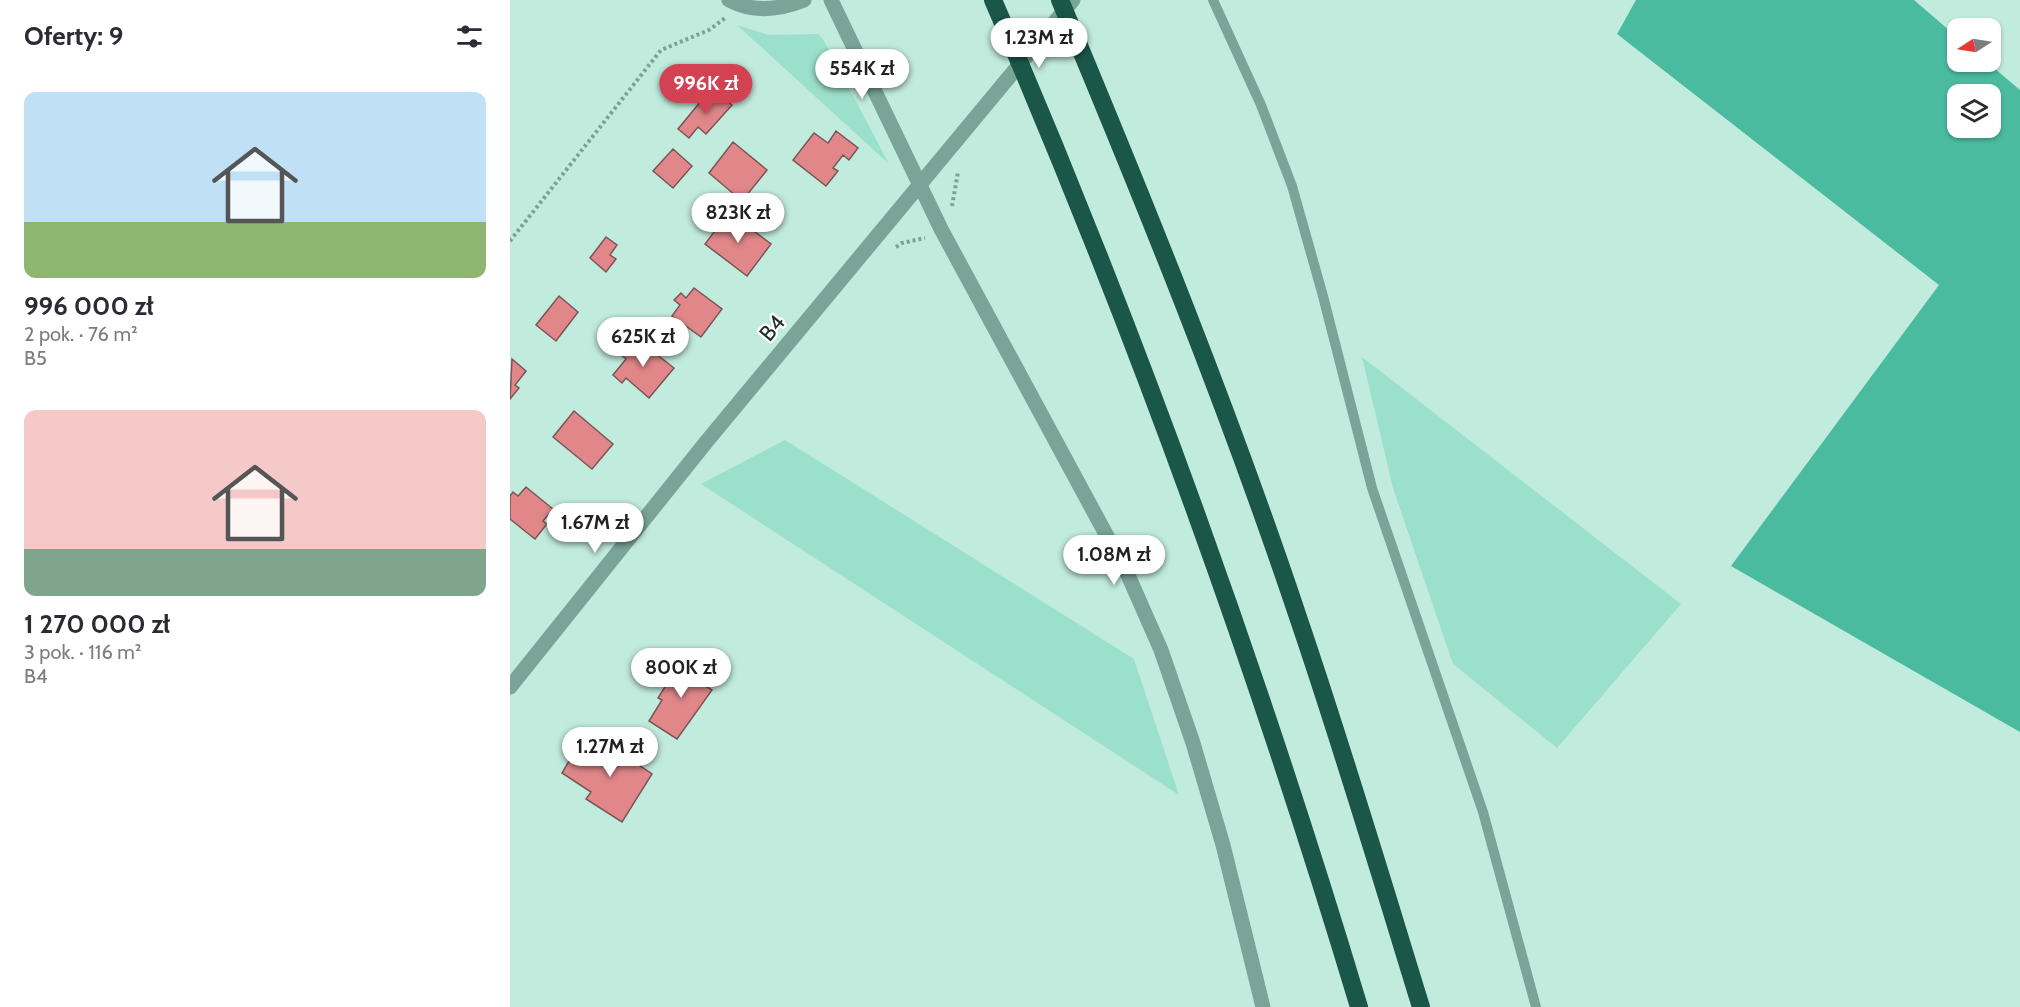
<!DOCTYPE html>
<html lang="pl">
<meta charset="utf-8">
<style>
body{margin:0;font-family:Cabin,sans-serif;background:#f7f7f7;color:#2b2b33;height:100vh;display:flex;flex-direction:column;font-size:22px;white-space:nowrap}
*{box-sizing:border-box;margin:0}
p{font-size:20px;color:#7c7c81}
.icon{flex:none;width:33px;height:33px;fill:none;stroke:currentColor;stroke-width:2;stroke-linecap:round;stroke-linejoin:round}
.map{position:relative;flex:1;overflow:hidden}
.side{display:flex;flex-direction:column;background:#fff;width:510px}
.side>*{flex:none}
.needle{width:39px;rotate:258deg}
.controls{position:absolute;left:1437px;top:18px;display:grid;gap:12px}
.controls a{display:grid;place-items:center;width:54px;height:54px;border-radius:12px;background:#fff;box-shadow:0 2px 4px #0004;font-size:30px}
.price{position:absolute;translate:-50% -51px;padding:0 14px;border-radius:21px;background:#fff;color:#222;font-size:20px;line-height:39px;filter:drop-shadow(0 2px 3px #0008)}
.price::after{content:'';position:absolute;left:50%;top:36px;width:18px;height:14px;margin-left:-9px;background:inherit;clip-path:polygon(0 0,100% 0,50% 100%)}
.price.active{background:#d34253;color:#fff}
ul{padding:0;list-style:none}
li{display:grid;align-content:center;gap:12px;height:318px;padding:0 24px}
li span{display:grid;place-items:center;height:186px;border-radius:12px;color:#555}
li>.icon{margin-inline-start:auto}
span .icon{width:108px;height:108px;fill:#fffc;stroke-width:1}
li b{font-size:26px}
h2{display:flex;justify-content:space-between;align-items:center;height:72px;padding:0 24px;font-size:26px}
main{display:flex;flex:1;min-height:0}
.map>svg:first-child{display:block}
.green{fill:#9be0cb}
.forest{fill:#4abb9f;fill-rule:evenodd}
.building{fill:#e1878a;stroke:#795656;stroke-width:1.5}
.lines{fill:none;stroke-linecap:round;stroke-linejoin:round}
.path{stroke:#80a096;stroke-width:4;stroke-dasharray:3 3;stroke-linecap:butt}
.service{stroke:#7aa497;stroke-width:10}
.minor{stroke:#7aa497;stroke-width:15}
.tertiary{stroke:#7aa497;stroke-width:15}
.motorway{stroke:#1b5749;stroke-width:18}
.labels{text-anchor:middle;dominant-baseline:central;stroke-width:4.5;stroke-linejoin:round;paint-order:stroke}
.street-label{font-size:22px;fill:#1f2f2a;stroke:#fff}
</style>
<main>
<section class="side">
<h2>Oferty: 9<svg class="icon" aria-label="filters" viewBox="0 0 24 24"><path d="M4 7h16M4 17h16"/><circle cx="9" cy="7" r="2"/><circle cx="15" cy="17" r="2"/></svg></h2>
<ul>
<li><span style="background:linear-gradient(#bfe0f5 70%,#8fb573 0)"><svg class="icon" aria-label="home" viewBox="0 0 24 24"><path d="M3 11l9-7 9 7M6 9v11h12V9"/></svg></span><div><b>996 000 zł</b><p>2 pok. · 76 m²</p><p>B5</p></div></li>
<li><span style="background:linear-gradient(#f6c9c9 75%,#7fa58c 0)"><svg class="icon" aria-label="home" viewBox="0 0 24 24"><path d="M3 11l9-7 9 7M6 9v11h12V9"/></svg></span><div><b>1 270 000 zł</b><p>3 pok. · 116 m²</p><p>B4</p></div></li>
</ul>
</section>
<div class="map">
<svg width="1510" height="1007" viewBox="0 0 1510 1007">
<rect width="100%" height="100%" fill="#c1ebdd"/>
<path class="green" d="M227 25 259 35 308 34 313 39 379 164Z
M852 357 1171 604 1047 748 943 664 883 488Z
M275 440 624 659 669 795 191 484Z"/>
<path class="forest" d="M1126 0H1404L1447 37 1448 62H1477L1510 90V732L1221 566 1429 285 1107 34ZM1448 94H1480V128H1448Z"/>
<path class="building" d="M204 90 222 105 196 134 188 127 179 138 168 129 191 101 194 103Z
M326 131 348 148 339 160 333 155 323 168 328 171 316 186 283 160 304 133 318 143Z
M223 142 257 170 232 201 199 173Z
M163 149 182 166 163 188 143 171Z
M219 212 261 244 237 276 195 244Z
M96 237 107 245 100 255 106 259 96 272 80 258Z
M184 288 212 309 191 337 162 316 170 305 164 300 171 293 176 298Z
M49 296 68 312 46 341 26 325Z
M126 338 164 368 139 398 116 378 112 383 103 375 116 359 111 355Z
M2 359 16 371 5 385 9 388 0 399Z
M64 411 103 444 82 469 43 437Z
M16 487 43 509 33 521 37 524 25 539 0 519V496L3 492 8 496Z
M173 658 194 668 196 673 192 678 194 685 202 690 167 739 139 721 152 700 148 698Z
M100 736 127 754 123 761 142 774 112 822 76 799 81 792 52 773 66 749 85 760Z"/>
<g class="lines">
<path class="path" d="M442 206 448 172
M0 241 151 50 199 30 215 18
M386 247 392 243 415 238"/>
<path class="service" d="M703 0 751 105 782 186 813 296 862 488 973 812 1026 1007"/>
<path class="minor" d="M219 0C243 13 269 10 294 0
M321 0 431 229 618 575 651 650 683 743 713 845 753 1007"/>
<path class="tertiary" d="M0 687 197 441 563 0"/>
<path class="motorway" d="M483 0C625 329 746 664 849 1007
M550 0C635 203 718 408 788 617 832 746 871 877 911 1007"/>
</g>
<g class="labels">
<g class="street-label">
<text transform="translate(262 328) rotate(-50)">B4</text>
</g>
</g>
</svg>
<div class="controls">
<a><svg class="needle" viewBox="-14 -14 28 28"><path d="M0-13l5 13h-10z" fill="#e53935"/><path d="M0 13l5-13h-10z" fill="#7c7c81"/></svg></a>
<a><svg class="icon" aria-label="layers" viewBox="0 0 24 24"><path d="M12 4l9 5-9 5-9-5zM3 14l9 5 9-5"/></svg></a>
</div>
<b class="price" style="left:529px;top:69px">1.23M zł</b>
<b class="price" style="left:352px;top:100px">554K zł</b>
<b class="price active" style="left:196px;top:115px">996K zł</b>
<b class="price" style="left:228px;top:244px">823K zł</b>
<b class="price" style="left:133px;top:368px">625K zł</b>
<b class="price" style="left:85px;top:554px">1.67M zł</b>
<b class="price" style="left:604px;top:586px">1.08M zł</b>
<b class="price" style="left:171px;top:699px">800K zł</b>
<b class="price" style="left:100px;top:778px">1.27M zł</b>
</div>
</main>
